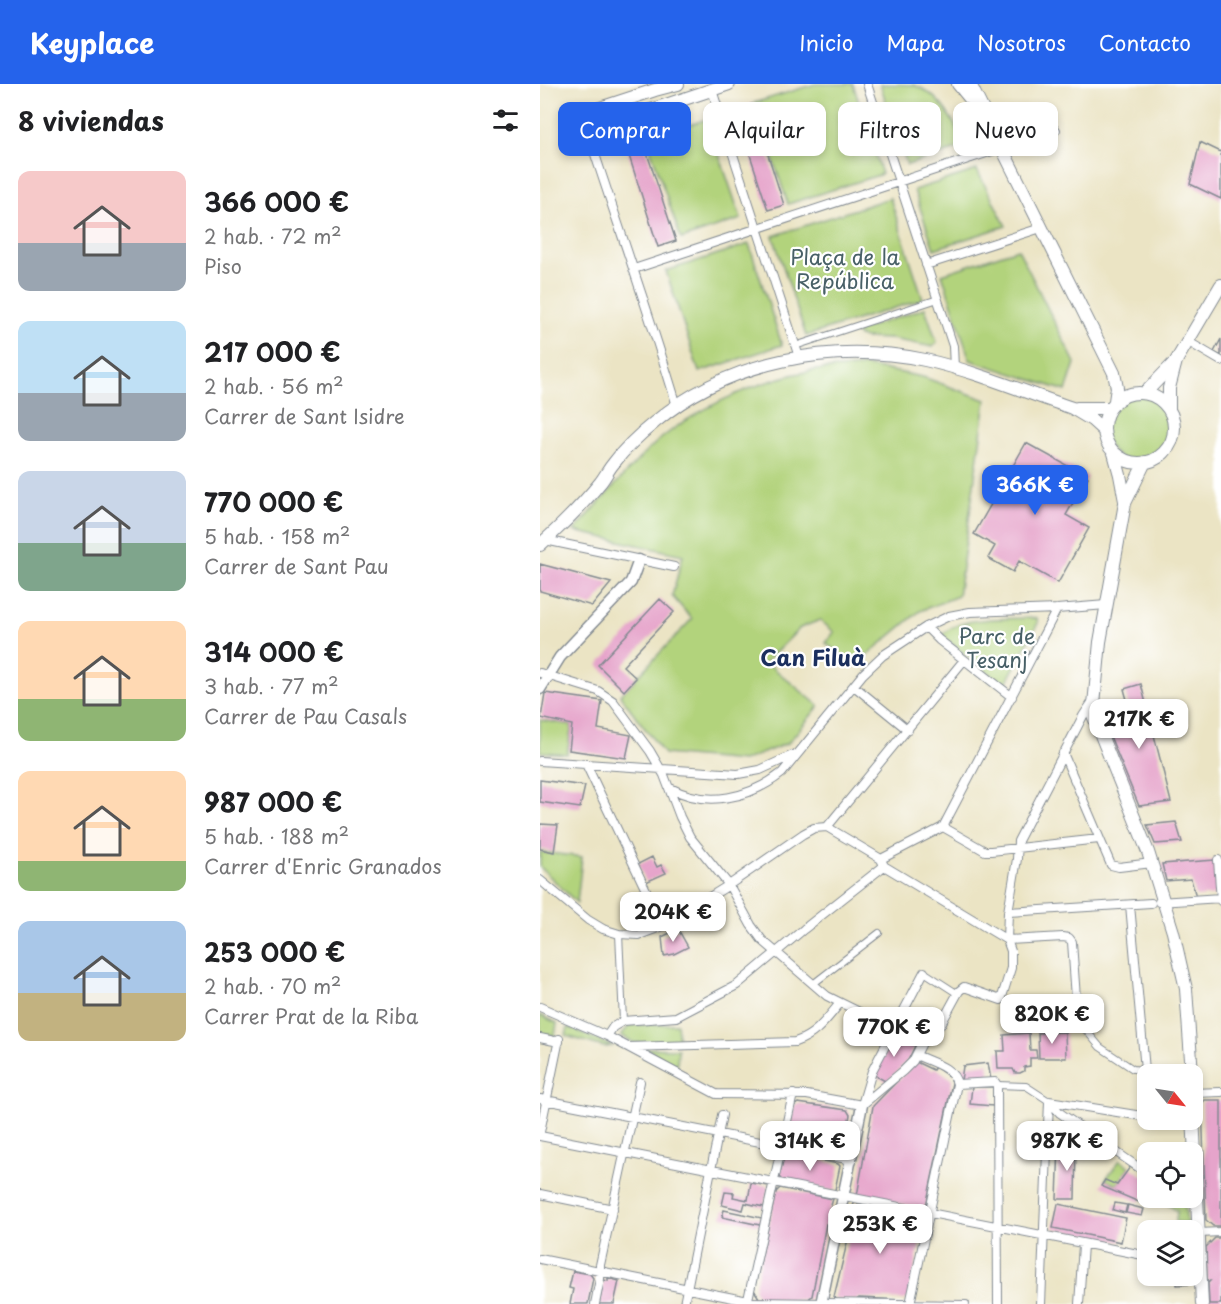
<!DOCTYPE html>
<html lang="es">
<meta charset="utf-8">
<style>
body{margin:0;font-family:"Playpen Sans",sans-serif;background:#f2f2f2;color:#202124;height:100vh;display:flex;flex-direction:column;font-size:22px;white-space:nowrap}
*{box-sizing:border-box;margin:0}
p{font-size:20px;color:#757577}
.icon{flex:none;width:33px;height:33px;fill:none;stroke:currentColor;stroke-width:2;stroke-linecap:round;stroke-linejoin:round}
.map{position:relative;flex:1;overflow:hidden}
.sheet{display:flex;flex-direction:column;background:#fff;width:540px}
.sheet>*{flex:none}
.guide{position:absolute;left:18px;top:18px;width:570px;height:54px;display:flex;gap:12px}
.needle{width:39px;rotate:120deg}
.buttons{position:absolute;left:597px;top:980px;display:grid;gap:12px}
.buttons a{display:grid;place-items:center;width:66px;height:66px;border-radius:12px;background:#fff;box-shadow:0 3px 9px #0003;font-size:30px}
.price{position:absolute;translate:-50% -51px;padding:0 14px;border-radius:12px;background:#fff;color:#222;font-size:20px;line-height:39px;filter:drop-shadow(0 2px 3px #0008)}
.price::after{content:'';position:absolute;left:50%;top:36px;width:18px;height:14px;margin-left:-9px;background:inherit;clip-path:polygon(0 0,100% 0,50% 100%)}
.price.selected{background:#2563eb;color:#fff}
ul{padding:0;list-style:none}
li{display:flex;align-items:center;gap:18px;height:150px;padding:0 18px}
li span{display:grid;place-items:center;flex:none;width:168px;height:120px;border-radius:12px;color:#555}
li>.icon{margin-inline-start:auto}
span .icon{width:72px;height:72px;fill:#fffc;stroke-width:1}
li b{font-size:26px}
h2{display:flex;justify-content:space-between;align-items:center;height:72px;padding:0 18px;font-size:26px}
.tag{padding:0 21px;border-radius:12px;background:#fff;box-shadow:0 3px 9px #0003;font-size:21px;line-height:54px}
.tag.selected{background:#2563eb;color:#fff}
header{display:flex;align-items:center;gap:36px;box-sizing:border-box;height:84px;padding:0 30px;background:#2563eb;color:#fff}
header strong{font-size:28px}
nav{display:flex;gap:33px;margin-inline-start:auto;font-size:21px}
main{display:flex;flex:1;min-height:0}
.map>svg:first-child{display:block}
.green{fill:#b2d37b;stroke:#66816c;stroke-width:1.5}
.building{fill:#e6a4cb}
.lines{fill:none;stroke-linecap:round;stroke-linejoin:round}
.pedestrian-casing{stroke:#838a91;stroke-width:8}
.minor-casing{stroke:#838a91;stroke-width:10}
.tertiary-casing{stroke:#838a91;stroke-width:13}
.secondary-casing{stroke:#838a91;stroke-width:14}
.pedestrian{stroke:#fff;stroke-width:6}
.minor{stroke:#fff;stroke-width:8}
.tertiary{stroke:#fff;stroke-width:10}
.secondary{stroke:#fff;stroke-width:12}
.labels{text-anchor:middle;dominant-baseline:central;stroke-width:4.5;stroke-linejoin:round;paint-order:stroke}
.park-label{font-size:21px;fill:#486067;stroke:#fff}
.neighbourhood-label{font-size:22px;font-weight:bold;fill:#1b2f5e;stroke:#fff}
</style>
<header>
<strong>Keyplace</strong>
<nav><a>Inicio</a><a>Mapa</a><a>Nosotros</a><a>Contacto</a></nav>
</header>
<main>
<section class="sheet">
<h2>8 viviendas<svg class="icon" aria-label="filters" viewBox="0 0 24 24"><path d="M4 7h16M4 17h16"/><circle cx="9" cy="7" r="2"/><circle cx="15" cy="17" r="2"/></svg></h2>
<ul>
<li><span style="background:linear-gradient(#f6c9c9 60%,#9aa5b1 0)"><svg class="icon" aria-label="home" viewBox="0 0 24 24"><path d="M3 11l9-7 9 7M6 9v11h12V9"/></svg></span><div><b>366 000 €</b><p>2 hab. · 72 m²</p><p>Piso</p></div></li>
<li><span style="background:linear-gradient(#bfe0f5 60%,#9aa5b1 0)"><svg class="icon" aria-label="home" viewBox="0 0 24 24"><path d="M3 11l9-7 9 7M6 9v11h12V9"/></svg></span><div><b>217 000 €</b><p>2 hab. · 56 m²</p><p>Carrer de Sant Isidre</p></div></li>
<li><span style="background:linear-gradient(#c9d6e8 60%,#7fa58c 0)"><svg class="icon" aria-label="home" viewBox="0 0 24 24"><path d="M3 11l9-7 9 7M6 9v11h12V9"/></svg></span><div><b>770 000 €</b><p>5 hab. · 158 m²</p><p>Carrer de Sant Pau</p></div></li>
<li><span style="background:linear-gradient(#ffd9b3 65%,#8fb573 0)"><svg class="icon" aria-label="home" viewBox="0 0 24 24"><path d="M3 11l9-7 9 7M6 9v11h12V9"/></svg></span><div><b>314 000 €</b><p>3 hab. · 77 m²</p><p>Carrer de Pau Casals</p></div></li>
<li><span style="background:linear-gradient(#ffd9b3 75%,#8fb573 0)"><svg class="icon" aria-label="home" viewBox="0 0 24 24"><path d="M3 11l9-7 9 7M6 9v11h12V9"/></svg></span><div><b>987 000 €</b><p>5 hab. · 188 m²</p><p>Carrer d'Enric Granados</p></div></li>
<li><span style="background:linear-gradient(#a9c7e8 60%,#c2b280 0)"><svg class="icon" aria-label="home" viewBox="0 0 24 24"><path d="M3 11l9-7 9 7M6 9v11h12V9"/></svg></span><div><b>253 000 €</b><p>2 hab. · 70 m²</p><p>Carrer Prat de la Riba</p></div></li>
</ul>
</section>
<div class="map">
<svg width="681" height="1220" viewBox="0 0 681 1220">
<rect width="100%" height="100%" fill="#fff"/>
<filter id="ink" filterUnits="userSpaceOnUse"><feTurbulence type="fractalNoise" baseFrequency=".0167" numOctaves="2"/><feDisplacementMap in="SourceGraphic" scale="12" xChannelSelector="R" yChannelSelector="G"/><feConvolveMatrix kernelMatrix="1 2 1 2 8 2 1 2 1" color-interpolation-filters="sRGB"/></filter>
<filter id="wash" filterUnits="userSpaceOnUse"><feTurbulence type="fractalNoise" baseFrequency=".008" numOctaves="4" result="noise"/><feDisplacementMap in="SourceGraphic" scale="24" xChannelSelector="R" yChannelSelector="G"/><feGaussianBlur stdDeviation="1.35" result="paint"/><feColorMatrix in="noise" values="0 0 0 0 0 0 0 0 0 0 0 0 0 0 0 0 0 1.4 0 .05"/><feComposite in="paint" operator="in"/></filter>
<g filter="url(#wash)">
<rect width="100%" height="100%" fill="#ebe4c4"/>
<path class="green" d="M275 0H313L342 90 248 120 214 19Z
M340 0C351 0 365 0 374 1 402 11 413 38 426 62L367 81Z
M167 35 201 135 141 155 107 55Z
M437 86 466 142 394 165 374 106Z
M350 114 383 215 266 252 233 152Z
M209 160 242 261 159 288 126 187Z
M478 165 535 279 526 307 430 276 402 190Z
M385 224 397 258 393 263 351 255 324 254 317 251V247Z
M325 282 383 293 446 316 418 512 380 527 314 582 286 559 294 548 280 536 260 544 226 578 279 622 248 659 203 677 124 670 80 611 152 535 132 512 143 471 34 447C59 420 82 391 108 366 149 327 215 297 270 287 288 284 307 284 325 282Z
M564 344a35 35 0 1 1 70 0a35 35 0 1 1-70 0Z
M497 534 498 539 466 599H461L402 552C415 531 473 535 497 534Z
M0 636 32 641 27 670 0 668Z
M0 768 42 773 37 819 0 783Z
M0 931 17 939 15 952 0 950Z
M137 940 139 958 94 959 81 951 90 941Z
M28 943 72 962 64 963 26 952Z
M105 964 138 965 137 983Z
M580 1076 590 1083 577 1101 565 1096Z
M621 1113H632L645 1122 647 1139 636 1138 637 1127 624 1118Z"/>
<g id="blocks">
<path class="building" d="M212 20 244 121 228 126 195 25Z
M103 57 136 157 118 163 86 62Z
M660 58 681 68V115L650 100Z
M681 255V272L674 268Z
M486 359 548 393 526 431 549 444 518 499 479 477 473 488 448 474 455 462 434 450Z
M0 480 71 499 52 522 0 507Z
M120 515 134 528 83 582 96 594 84 607 58 581Z
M601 600 631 718 599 722 565 640 564 634 591 630 584 605Z
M5 609 62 617 58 645 91 651 86 674 29 666 32 641 1 634Z
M0 696 45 702 40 724 0 718Z
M636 738 642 758 615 760 607 741Z
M0 740 18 741 14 768 0 765Z
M112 773 117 783 121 781 126 789 106 798 98 780Z
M675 776 677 811 656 813 651 795 626 797 622 780Z
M138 845 148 863 134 870 124 872 122 853Z
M525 948 526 974H499L498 949Z
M489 949 490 966H496L497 974H490V982L484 983V987L480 989H475L473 985H458L457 967H465L464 951Z
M354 951 375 962 368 976 347 998 334 991Z
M376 978 393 986 395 983 412 995V999L386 1122 383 1124 317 1112 333 1022Z
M448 979 451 996 421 997 423 982Z
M432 1003H453V1022L430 1020Z
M665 1016H681V1142H673L666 1136 662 1019Z
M258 1019 307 1026 310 1031 302 1068 299 1071 249 1061 247 1058 254 1022Z
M519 1060 536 1061 535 1115H517Z
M248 1069 298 1080 300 1082 295 1106 292 1107 242 1096 239 1093 244 1073Z
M590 1083 608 1095V1106L599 1118 561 1102 565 1096 577 1101Z
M211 1099 229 1102 224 1123 205 1119 203 1126 182 1121 185 1108 194 1109 193 1113 208 1116Z
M240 1104 293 1115 289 1128 292 1130 289 1141 286 1140 272 1212 267 1216 219 1214 214 1206 236 1108Z
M314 1119 385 1134 369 1214 365 1216 319 1214 316 1216H298L294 1213 314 1130 312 1128Z
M575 1119 587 1121 585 1129 573 1126Z
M518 1120 586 1134 581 1158 513 1144Z
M588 1121 604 1125 602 1132 586 1129Z
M184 1126 222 1134 220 1141 182 1133Z
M675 1154H681V1220H669L668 1199 670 1197H667L666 1163Z
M33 1187 50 1190 53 1194 48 1220H30L33 1205 29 1204Z
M636 1191H654L655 1200 637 1201Z
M68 1194 79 1197 74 1220H59L64 1196 68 1197Z"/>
</g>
</g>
<g filter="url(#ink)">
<use href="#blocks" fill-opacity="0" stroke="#838a91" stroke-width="1.5"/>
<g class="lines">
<defs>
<path id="pedestrian" d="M255 262 398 215
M79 850 83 937
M384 888 418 910
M273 900 339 849
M488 928 518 930 545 945 560 963 593 985 605 986
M457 1001 486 1002 509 1017
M208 1217 426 1220"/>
<path id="minor" d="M327 0 413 262 414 284
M172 6 259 273
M42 30C73 128 108 224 137 322
M386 181 501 144
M94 185 516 46
M647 257 681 277
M5 456 134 483
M386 543 399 556 472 613
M0 589 58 607 73 617 110 667 124 691 140 733 150 753 189 801 211 841 222 856 287 912 382 959
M314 602 368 646
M523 669 571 781 579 783 612 779
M0 677 198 690 220 686 253 671
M46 680 123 842
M130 704C168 724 210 714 242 689L323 590 342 572 386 543 409 532 430 528 517 525 566 521
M287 743 341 775 344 782 467 856
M403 743 445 767H451L559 755
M341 775 403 743 517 525
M678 776 681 817
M0 796 48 836 63 845 79 850 99 851 123 842 189 801 263 750 274 744 287 743 424 576
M619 818 681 814
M590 821 605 986 632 990
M468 828 611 819
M467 856 523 853 529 854 532 858 538 942
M0 923 67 952 176 1010 267 1011 322 1021
M67 952 73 943 83 937 136 933 197 901 264 845 344 782
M0 954 19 958
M88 963 255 958C276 951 286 936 300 919
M417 1000 455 998 457 1001 458 1220
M653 1009 681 1008
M0 1015 312 1076
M509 1017 520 1029 608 1090
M509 1017 608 1033
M322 1021 363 987 373 977 382 959 401 940 419 907 424 903 461 916 471 884V867L467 856 468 828 477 775 478 757 543 632 553 617
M322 1021 332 987 384 888
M623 1035 654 1040
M0 1048 19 955
M0 1052 608 1172
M0 1110 73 1125
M640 1113 645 1117H657
M659 1149 681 1148
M0 1175 208 1217
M55 1220 60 1195V1181L100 998
M144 1220 182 1031
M207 1220 253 1010
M370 1220 417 1000C414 983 390 978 376 971
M501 1220 509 1017
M539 1220 543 1161"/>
<path id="tertiary" d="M0 605 20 573 91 498 99 476
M281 1220 322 1021"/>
<path id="secondary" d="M418 0 432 17
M430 0 574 289 577 304 575 317
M42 30 115 6 138 0
M48 47 189 0
M564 344a35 35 0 1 1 70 0a35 35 0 1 1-70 0Z
M605 309 633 280
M537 324H570
M629 324V304L636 277 681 201
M574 369 580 391 585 417
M605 378 585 419 560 558 553 631 608 768 633 848 646 905 652 990
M0 461C21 442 43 420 60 399 65 393 68 386 73 380 85 364 100 350 115 338 189 276 292 257 385 276 435 287 484 308 532 324L552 336 563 346
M652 1009 662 1220"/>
</defs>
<use href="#pedestrian" class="pedestrian-casing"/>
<use href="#minor" class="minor-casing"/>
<use href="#tertiary" class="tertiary-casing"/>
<use href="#secondary" class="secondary-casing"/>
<use href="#pedestrian" class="pedestrian"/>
<use href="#minor" class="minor"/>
<use href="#tertiary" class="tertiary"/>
<use href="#secondary" class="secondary"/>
</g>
</g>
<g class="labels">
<g class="park-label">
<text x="305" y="172">Plaça de la<tspan x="305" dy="24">República</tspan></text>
<text x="457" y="551">Parc de<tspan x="457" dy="24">Tesanj</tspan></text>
</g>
<g class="neighbourhood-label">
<text x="273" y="572">Can Filuà</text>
</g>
</g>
</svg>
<div class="buttons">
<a><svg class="needle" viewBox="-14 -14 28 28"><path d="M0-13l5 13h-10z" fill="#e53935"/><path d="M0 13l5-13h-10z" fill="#757577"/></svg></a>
<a><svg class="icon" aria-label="locate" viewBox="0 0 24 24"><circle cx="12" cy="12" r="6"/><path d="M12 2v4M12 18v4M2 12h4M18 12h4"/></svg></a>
<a><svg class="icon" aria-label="layers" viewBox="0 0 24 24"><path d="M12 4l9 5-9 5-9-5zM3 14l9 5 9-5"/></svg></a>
</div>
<b class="price selected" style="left:495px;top:432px">366K €</b>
<b class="price" style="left:599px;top:666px">217K €</b>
<b class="price" style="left:133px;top:859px">204K €</b>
<b class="price" style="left:512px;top:961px">820K €</b>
<b class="price" style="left:354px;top:974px">770K €</b>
<b class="price" style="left:270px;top:1088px">314K €</b>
<b class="price" style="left:527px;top:1088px">987K €</b>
<b class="price" style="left:340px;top:1171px">253K €</b>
<div class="guide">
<a class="tag selected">Comprar</a>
<a class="tag">Alquilar</a>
<a class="tag">Filtros</a>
<a class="tag">Nuevo</a>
</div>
</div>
</main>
